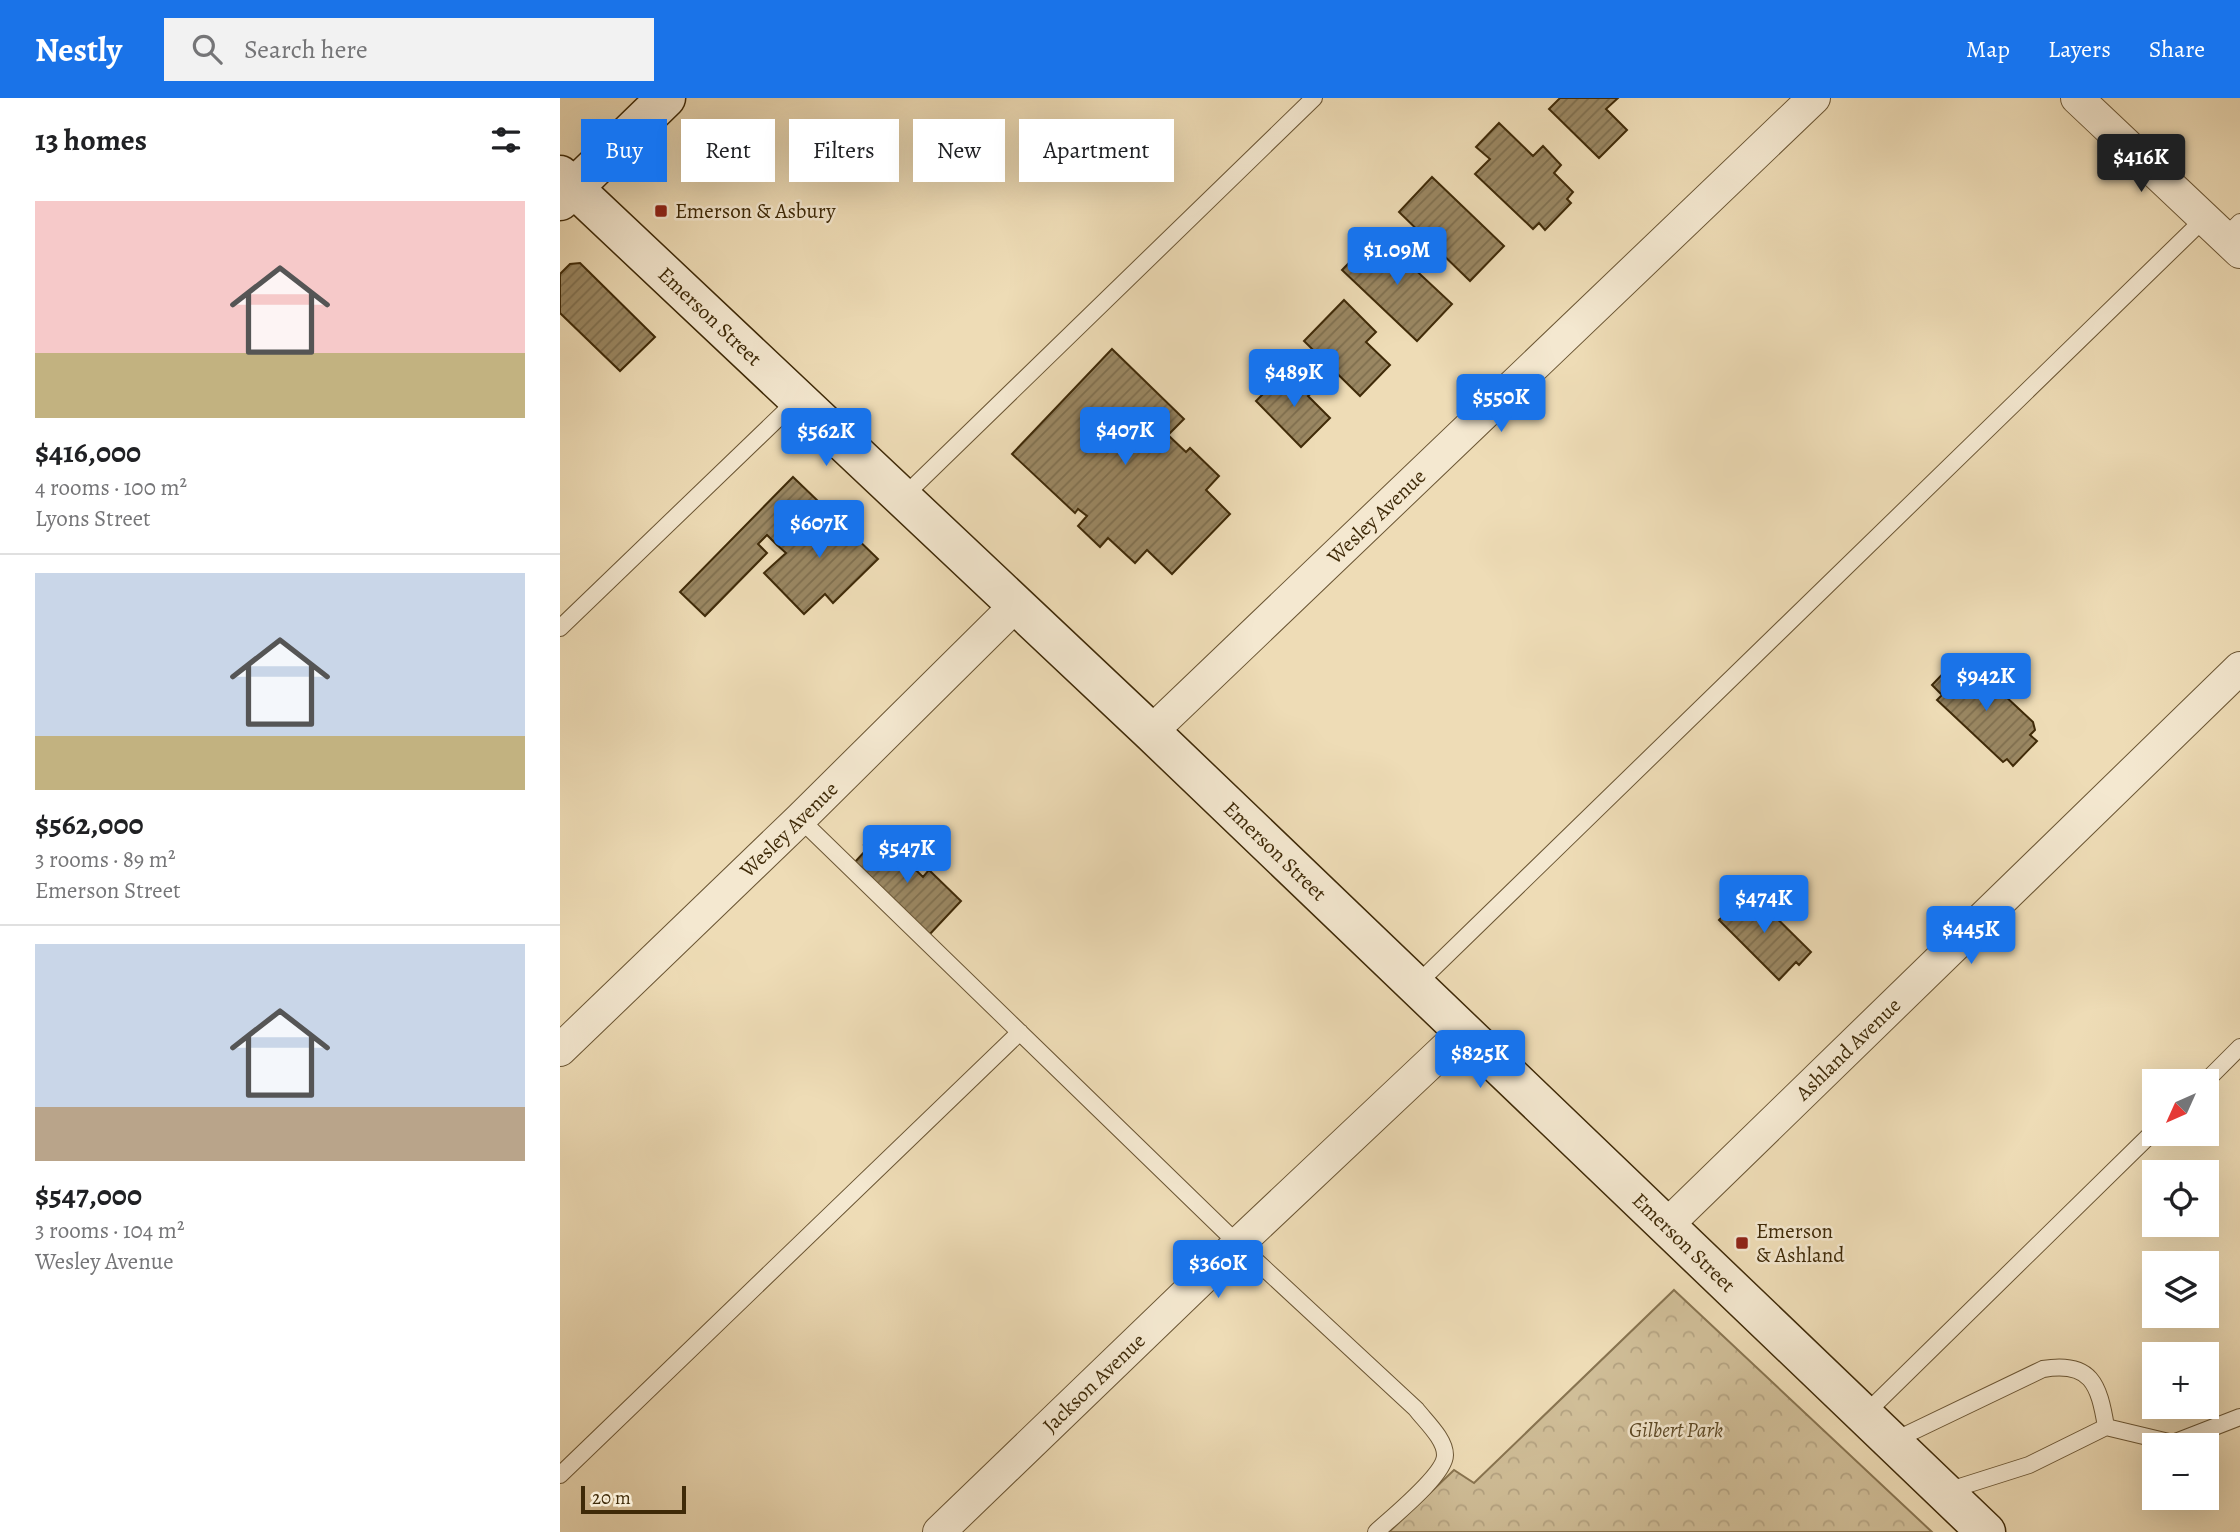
<!DOCTYPE html>
<meta charset="utf-8">
<style>
body{margin:0;font-family:Alegreya,serif;background:#f2f2f2;color:#202124;height:100vh;display:flex;flex-direction:column;font-size:26px;white-space:nowrap}
*{box-sizing:border-box;margin:0}
p{font-size:23px;color:#757577}
.icon{flex:none;width:38px;height:38px;fill:none;stroke:currentColor;stroke-width:2;stroke-linecap:round;stroke-linejoin:round}
.map{position:relative;flex:1;overflow:hidden}
.panel{display:flex;flex-direction:column;background:#fff;width:560px}
.panel>*{flex:none}
.hud{position:absolute;left:21px;top:21px;width:665px;height:63px;display:flex;gap:14px}
.needle{width:46px;rotate:225deg}
.controls{position:absolute;left:1582px;top:971px;display:grid;gap:14px}
.controls a{display:grid;place-items:center;width:77px;height:77px;border-radius:0px;background:#fff;box-shadow:0 7px 28px #0002;font-size:35px}
.scale{position:absolute;left:21px;bottom:18px;width:105px;box-sizing:border-box;padding-left:7px;border:4px solid #3f2a08;border-top:0;font-size:19px;line-height:24px;white-space:nowrap;color:#3f2a08;-webkit-text-stroke:5px #f4e8d0;paint-order:stroke}
.price{position:absolute;translate:-50% -60px;padding:0 16px;border-radius:7px;background:#1a73e8;color:#fff;font-size:23px;line-height:46px;filter:drop-shadow(0 2px 4px #0008)}
.price::after{content:'';position:absolute;left:50%;top:42px;width:21px;height:16px;margin-left:-10px;background:inherit;clip-path:polygon(0 0,100% 0,50% 100%)}
.price.on{background:#222;color:#fff}
ul{padding:0;list-style:none}
li{display:grid;align-content:center;gap:14px;height:371px;padding:0 35px}
li+li{border-top:2px solid #e0e0e0}
li span{display:grid;place-items:center;height:217px;border-radius:0px;color:#555}
li>.icon{margin-inline-start:auto}
span .icon{width:126px;height:126px;fill:#fffc;stroke-width:1}
li b{font-size:30px}
h2{display:flex;justify-content:space-between;align-items:center;height:84px;padding:0 35px;font-size:30px}
.chip{padding:0 24px;border-radius:0px;background:#fff;box-shadow:0 7px 28px #0002;font-size:24px;line-height:63px}
.chip.on{background:#1a73e8;color:#fff}
header{display:flex;align-items:center;gap:42px;box-sizing:border-box;height:98px;padding:0 35px;background:#1a73e8;color:#fff}
header strong{font-size:33px}
nav{display:flex;gap:38px;margin-inline-start:auto;font-size:24px}
.search{width:490px;height:63px;background:#f2f2f2;display:flex;align-items:center;gap:18px;box-sizing:border-box;padding:0 24px;border-radius:0px;color:#757577;font-size:26px}
main{display:flex;flex:1;min-height:0}
.map>svg:first-child{display:block}
.forest{fill:url(#forest-crowns);stroke:#887450;stroke-width:2}
.building{fill:url(#building-hatch);stroke:#3f2a08;stroke-width:2}
.lines{fill:none;stroke-linecap:round;stroke-linejoin:round}
.lane-casing{stroke:#6b5634;stroke-width:18}
.street-casing{stroke:#6b5634;stroke-width:34}
.secondary-casing{stroke:#3f2a08;stroke-width:41}
.lane{stroke:#f4e8d0;stroke-width:16}
.street{stroke:#f4e8d0;stroke-width:32}
.secondary{stroke:#f4e8d0;stroke-width:38}
.poi-dot{fill:#8f2418;stroke:#f4e8d0;stroke-width:2.5}
.labels{text-anchor:middle;dominant-baseline:central;stroke-width:5;stroke-linejoin:round;paint-order:stroke}
.poi-label{font-size:21px;fill:#3f2a08;stroke:#f4e8d0;text-anchor:start}
.street-label{font-size:21px;fill:#3f2a08;stroke:#f4e8d0}
.park-label{font-size:21px;font-style:italic;fill:#5c4825;stroke:#f4e8d0}
</style>
<header>
<strong>Nestly</strong>
<div class="search"><svg class="icon" aria-label="search" viewBox="0 0 24 24"><circle cx="10" cy="10" r="6"/><path d="M15 15l6 6"/></svg>Search here</div>
<nav><a>Map</a><a>Layers</a><a>Share</a></nav>
</header>
<main>
<section class="panel">
<h2>13 homes<svg class="icon" aria-label="filters" viewBox="0 0 24 24"><path d="M4 7h16M4 17h16"/><circle cx="9" cy="7" r="2"/><circle cx="15" cy="17" r="2"/></svg></h2>
<ul>
<li><span style="background:linear-gradient(#f6c9c9 70%,#c2b280 0)"><svg class="icon" aria-label="home" viewBox="0 0 24 24"><path d="M3 11l9-7 9 7M6 9v11h12V9"/></svg></span><div><b>$416,000</b><p>4 rooms · 100 m²</p><p>Lyons Street</p></div></li>
<li><span style="background:linear-gradient(#c9d6e8 75%,#c2b280 0)"><svg class="icon" aria-label="home" viewBox="0 0 24 24"><path d="M3 11l9-7 9 7M6 9v11h12V9"/></svg></span><div><b>$562,000</b><p>3 rooms · 89 m²</p><p>Emerson Street</p></div></li>
<li><span style="background:linear-gradient(#c9d6e8 75%,#b9a48a 0)"><svg class="icon" aria-label="home" viewBox="0 0 24 24"><path d="M3 11l9-7 9 7M6 9v11h12V9"/></svg></span><div><b>$547,000</b><p>3 rooms · 104 m²</p><p>Wesley Avenue</p></div></li>
</ul>
</section>
<div class="map">
<svg width="1680" height="1434" viewBox="0 0 1680 1434">
<defs>
<pattern id="forest-crowns" width="20" height="18" patternUnits="userSpaceOnUse" patternTransform="scale(1.75)"><rect width="20" height="18" fill="#d0be98"/><path d="M2 6a3 3 0 1 1 6 0M12 15a3 3 0 1 1 6 0" fill="none" stroke="#b4a382"/></pattern>
<pattern id="building-hatch" width="6" height="6" patternUnits="userSpaceOnUse" patternTransform="scale(1.75)"><rect width="6" height="6" fill="#9a8762"/><path d="M-1 1l2-2M0 6l6-6M5 7l2-2" fill="none" stroke="#7f6f4f"/></pattern>
</defs>
<rect width="100%" height="100%" fill="#eedcb6"/>
<filter id="stains"><feTurbulence type="fractalNoise" baseFrequency=".00286" numOctaves="4"/><feColorMatrix values="0 0 0 0 .2 0 0 0 0 .09 0 0 0 0 .02 0 0 0 .5 -.17"/></filter>
<radialGradient id="worn" r=".72"><stop offset=".6" stop-color="#630" stop-opacity="0"/><stop offset="1" stop-color="#630" stop-opacity=".3"/></radialGradient>
<path class="forest" d="M1114 1192 1372 1434H829L894 1372 914 1385Z"/>
<path class="building" d="M1000 0H1058L1046 11 1067 32 1039 60 989 11Z
M939 25 973 58 983 48 1001 67 994 75 1013 94 1007 101 1011 105 985 132 979 125 973 131 915 76 930 61 916 49Z
M872 79 944 148 910 183 839 114Z
M817 136 892 206 857 243 782 172Z
M20 165 95 239 60 273 0 215V176L10 166Z
M784 202 816 234 806 244 830 267 800 298 744 243Z
M552 251 624 321 608 337 626 354 630 350 659 378 646 392 670 416 612 476 587 452 575 465 548 440 540 449 518 428 527 418 518 411 515 415 452 356Z
M720 279 725 283 728 279 736 287 742 282 753 294 748 298 770 320 741 349 696 303Z
M233 379 259 404 217 447 207 437 198 446 207 455 145 518 120 494Z
M259 404 318 461 273 505 265 496 244 516 204 475 226 455 217 447Z
M1393 565 1406 576 1413 568 1473 624 1475 632 1470 637 1477 643 1453 668 1447 661 1443 664 1377 602 1382 597 1372 587Z
M317 734 363 779 369 772 401 803 369 837 294 765 308 750 304 747Z
M1188 792 1251 854 1239 867 1236 864 1219 882 1159 822Z"/>
<g class="lines">
<defs>
<path id="lane" d="M1665 139 1680 124
M342 400 754 0
M0 530 237 302
M240 721 678 1146 856 1311C866 1324 885 1341 885 1357 885 1377 831 1420 816 1434
M855 888 1645 120
M1645 984 1680 949
M1304 1317 1594 1033
M1331 1344 1483 1271C1531 1263 1539 1286 1546 1329
M0 1377 460 934
M1387 1393 1469 1367 1546 1329 1613 1345 1680 1319"/>
<g id="street">
<path d="M1517 0 1680 154"/>
<path id="s1" d="M591 634 1254 0"/>
<path id="s2" d="M0 952 240 721 456 507"/>
<path id="s3" d="M1106 1128 1680 570"/>
<path id="s4" d="M379 1434 678 1146 903 934"/>
</g>
<g id="secondary">
<path id="s5" d="M0 77 591 634 1426 1434"/>
<path d="M0 103 106 0"/>
</g>
</defs>
<use href="#lane" class="lane-casing"/>
<use href="#street" class="street-casing"/>
<use href="#secondary" class="secondary-casing"/>
<use href="#lane" class="lane"/>
<use href="#street" class="street"/>
<use href="#secondary" class="secondary"/>
</g>
<g class="poi-dot">
<rect x="94" y="106" width="14" height="14" rx="3.5"/>
<rect x="1175" y="1138" width="14" height="14" rx="3.5"/>
</g>
<g class="labels">
<g class="poi-label">
<text x="115" y="113">Emerson &amp; Asbury</text>
<text x="1196" y="1133">Emerson<tspan x="1196" dy="24">&amp; Ashland</tspan></text>
</g>
<g class="street-label">
<text stroke="none"><textPath href="#s5" startOffset="206">Emerson Street</textPath></text>
<text stroke="none"><textPath href="#s1" startOffset="312">Wesley Avenue</textPath></text>
<text stroke="none"><textPath href="#s2" startOffset="318">Wesley Avenue</textPath></text>
<text stroke="none"><textPath href="#s5" startOffset="984">Emerson Street</textPath></text>
<text stroke="none"><textPath href="#s3" startOffset="254">Ashland Avenue</textPath></text>
<text stroke="none"><textPath href="#s5" startOffset="1550">Emerson Street</textPath></text>
<text stroke="none"><textPath href="#s4" startOffset="215">Jackson Avenue</textPath></text>
</g>
<g class="park-label">
<text x="1116" y="1332">Gilbert Park</text>
</g>
</g>
<rect width="100%" height="100%" filter="url(#stains)"/>
<rect width="100%" height="100%" fill="url(#worn)"/>
</svg>
<div class="controls">
<a><svg class="needle" viewBox="-14 -14 28 28"><path d="M0-13l5 13h-10z" fill="#e53935"/><path d="M0 13l5-13h-10z" fill="#757577"/></svg></a>
<a><svg class="icon" aria-label="locate" viewBox="0 0 24 24"><circle cx="12" cy="12" r="6"/><path d="M12 2v4M12 18v4M2 12h4M18 12h4"/></svg></a>
<a><svg class="icon" aria-label="layers" viewBox="0 0 24 24"><path d="M12 4l9 5-9 5-9-5zM3 14l9 5 9-5"/></svg></a>
<a>+</a>
<a>−</a>
</div>
<div class="scale">20 m</div>
<b class="price on" style="left:1581px;top:96px">$416K</b>
<b class="price" style="left:837px;top:189px">$1.09M</b>
<b class="price" style="left:734px;top:311px">$489K</b>
<b class="price" style="left:941px;top:336px">$550K</b>
<b class="price" style="left:565px;top:369px">$407K</b>
<b class="price" style="left:266px;top:370px">$562K</b>
<b class="price" style="left:259px;top:462px">$607K</b>
<b class="price" style="left:1426px;top:615px">$942K</b>
<b class="price" style="left:347px;top:787px">$547K</b>
<b class="price" style="left:1204px;top:837px">$474K</b>
<b class="price" style="left:1411px;top:868px">$445K</b>
<b class="price" style="left:920px;top:992px">$825K</b>
<b class="price" style="left:658px;top:1202px">$360K</b>
<div class="hud">
<a class="chip on">Buy</a>
<a class="chip">Rent</a>
<a class="chip">Filters</a>
<a class="chip">New</a>
<a class="chip">Apartment</a>
</div>
</div>
</main>
